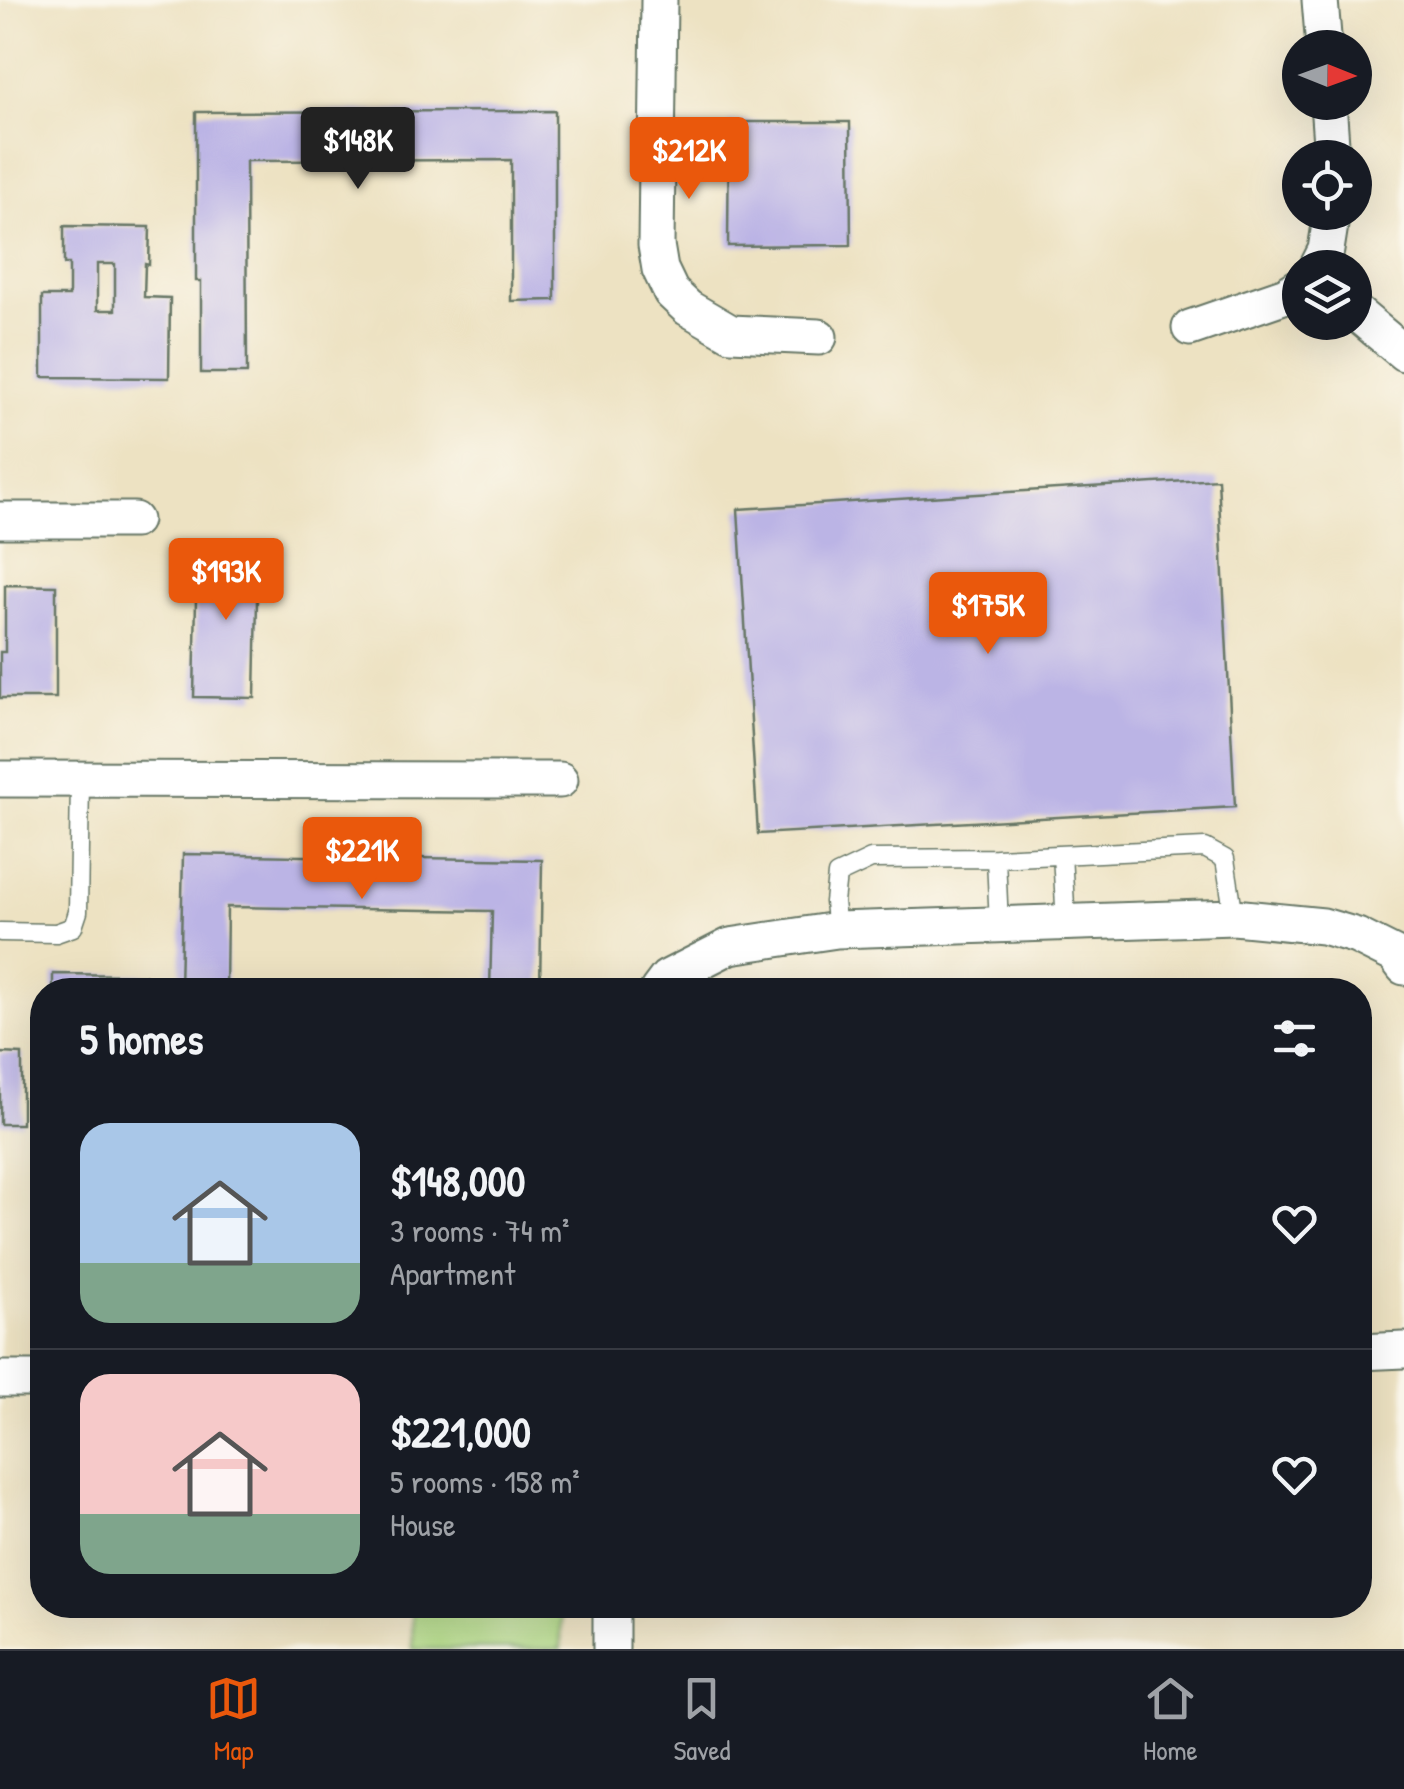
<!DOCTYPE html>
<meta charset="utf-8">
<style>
body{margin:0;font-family:"Patrick Hand",sans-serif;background:#20242c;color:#f1f3f6;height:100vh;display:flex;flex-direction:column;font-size:38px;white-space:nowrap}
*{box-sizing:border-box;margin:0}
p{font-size:32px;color:#9ea1a6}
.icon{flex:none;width:55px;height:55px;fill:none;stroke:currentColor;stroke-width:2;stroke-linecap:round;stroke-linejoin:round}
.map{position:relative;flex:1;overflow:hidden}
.side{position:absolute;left:30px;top:978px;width:1342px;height:640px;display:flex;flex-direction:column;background:#171b24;border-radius:40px;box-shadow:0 10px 40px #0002}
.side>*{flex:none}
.needle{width:65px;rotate:91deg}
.fabs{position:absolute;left:1282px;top:30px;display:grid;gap:20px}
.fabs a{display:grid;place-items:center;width:90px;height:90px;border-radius:50%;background:#171b24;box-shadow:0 10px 40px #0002;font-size:50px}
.price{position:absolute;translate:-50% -85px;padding:0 22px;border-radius:10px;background:#ea580c;color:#fff;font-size:32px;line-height:65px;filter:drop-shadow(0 2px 5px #0008)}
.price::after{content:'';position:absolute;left:50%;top:60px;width:30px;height:22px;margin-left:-15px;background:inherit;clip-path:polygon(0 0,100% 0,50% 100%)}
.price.active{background:#222;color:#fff}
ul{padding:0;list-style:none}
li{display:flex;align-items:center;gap:30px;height:250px;padding:0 50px}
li+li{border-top:2px solid #363941}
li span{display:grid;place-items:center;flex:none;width:280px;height:200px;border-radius:30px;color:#555}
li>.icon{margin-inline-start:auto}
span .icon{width:120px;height:120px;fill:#fffc;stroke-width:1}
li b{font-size:42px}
h2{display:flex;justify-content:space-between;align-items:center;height:120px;padding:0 50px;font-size:42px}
.tabs{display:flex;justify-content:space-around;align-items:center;height:140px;border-top:2px solid #363941;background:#171b24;font-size:28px;color:#9ea1a6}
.tabs a{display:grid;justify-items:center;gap:5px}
.tabs .active{color:#ea580c}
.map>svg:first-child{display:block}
.green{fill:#afd883;stroke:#678a5c;stroke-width:2.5}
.building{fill:#bbb4e5;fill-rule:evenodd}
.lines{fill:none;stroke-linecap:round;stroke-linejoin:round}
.service-casing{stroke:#677766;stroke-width:21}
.minor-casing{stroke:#677766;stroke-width:39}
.service{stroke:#fff;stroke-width:18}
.minor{stroke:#fff;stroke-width:35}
</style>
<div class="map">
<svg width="1404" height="1649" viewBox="0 0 1404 1649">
<rect width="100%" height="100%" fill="#fbf7ec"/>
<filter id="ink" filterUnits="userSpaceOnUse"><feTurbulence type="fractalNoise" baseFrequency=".01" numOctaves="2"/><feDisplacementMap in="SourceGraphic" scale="20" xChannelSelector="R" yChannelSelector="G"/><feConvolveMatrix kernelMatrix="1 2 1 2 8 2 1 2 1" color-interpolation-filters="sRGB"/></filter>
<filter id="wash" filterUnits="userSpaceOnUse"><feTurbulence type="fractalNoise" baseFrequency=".0048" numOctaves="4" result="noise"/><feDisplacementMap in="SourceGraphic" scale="40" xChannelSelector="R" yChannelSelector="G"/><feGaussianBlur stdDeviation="2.25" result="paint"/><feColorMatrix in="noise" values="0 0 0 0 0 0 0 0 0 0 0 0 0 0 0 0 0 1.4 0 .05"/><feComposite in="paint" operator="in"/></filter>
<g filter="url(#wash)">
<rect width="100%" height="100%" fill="#ede2c2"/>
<path class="green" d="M412 1605H561V1649H413Z"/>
<g id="blocks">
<path class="building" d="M555 111V300L511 301V160L246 161 247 373H201V281H196V112Z
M729 122H850L851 245 728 246Z
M64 226 150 227 149 265 145 264 144 297 170 298 169 378 42 377V296H69V264H64ZM97 264H115V310H97Z
M1218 479 1235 807 758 834 738 509Z
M197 549 258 550 255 698 194 697Z
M5 585 56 586V698H0V652H5Z
M183 854 542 860 540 990H490L492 911 227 907 226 990H180Z
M53 974 146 975V990H53Z
M0 1053 22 1054V1124H0Z"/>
</g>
</g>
<g filter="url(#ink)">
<use href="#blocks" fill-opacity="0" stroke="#677766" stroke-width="2.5"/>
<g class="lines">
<defs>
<path id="service" d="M1062 855 1066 923
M996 858 999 925
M837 930 834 902 837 875 871 859 996 858 1205 848 1225 859 1234 917
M0 932 56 933 73 927 78 912 80 781"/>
<path id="minor" d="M659 0 656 245 660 269 671 292 688 308 731 333 819 337
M1320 0 1324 48
M1328 102 1332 158
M1317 268 1326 250 1332 212
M1355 312 1404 353
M1190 328 1286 295 1300 286
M0 520H134
M0 779 560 780
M658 990 667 978 730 946 837 930 1234 917 1323 926 1357 936 1395 955 1404 967
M1360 1352 1404 1350
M0 1379H42
M611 1649V1605"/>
</defs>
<use href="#service" class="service-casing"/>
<use href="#minor" class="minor-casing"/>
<use href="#service" class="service"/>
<use href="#minor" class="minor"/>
</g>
</g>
</svg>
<div class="fabs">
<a><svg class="needle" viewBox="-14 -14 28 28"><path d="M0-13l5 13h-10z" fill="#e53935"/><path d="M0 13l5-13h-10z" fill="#9ea1a6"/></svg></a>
<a><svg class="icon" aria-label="locate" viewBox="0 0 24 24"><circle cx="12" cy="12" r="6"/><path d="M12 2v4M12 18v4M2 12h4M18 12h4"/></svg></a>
<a><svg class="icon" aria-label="layers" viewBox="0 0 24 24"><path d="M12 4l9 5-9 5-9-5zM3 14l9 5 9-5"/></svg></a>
</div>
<b class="price active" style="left:358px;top:192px">$148K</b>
<b class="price" style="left:689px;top:202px">$212K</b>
<b class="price" style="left:226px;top:623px">$193K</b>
<b class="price" style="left:988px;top:657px">$175K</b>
<b class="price" style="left:362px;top:902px">$221K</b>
<section class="side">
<h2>5 homes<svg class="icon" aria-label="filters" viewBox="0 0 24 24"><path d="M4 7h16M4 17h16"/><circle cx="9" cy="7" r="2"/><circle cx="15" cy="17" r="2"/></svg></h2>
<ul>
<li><span style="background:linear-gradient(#a9c7e8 70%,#7fa58c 0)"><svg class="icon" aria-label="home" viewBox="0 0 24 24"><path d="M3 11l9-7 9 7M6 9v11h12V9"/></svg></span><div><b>$148,000</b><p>3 rooms · 74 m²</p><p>Apartment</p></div><svg class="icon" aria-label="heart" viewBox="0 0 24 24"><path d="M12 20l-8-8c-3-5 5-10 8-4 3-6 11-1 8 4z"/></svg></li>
<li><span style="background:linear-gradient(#f6c9c9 70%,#7fa58c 0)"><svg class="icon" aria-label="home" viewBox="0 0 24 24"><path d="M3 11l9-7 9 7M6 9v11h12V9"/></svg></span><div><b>$221,000</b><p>5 rooms · 158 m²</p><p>House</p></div><svg class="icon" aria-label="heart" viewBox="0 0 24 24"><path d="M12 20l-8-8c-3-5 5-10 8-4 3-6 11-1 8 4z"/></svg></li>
</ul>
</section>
</div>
<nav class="tabs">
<a class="active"><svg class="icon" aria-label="map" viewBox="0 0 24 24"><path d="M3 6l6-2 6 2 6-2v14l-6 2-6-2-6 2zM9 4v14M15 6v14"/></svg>Map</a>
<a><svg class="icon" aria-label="saved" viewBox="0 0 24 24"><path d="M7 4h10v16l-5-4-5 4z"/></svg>Saved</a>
<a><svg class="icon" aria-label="home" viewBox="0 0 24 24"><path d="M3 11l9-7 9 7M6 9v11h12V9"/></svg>Home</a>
</nav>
